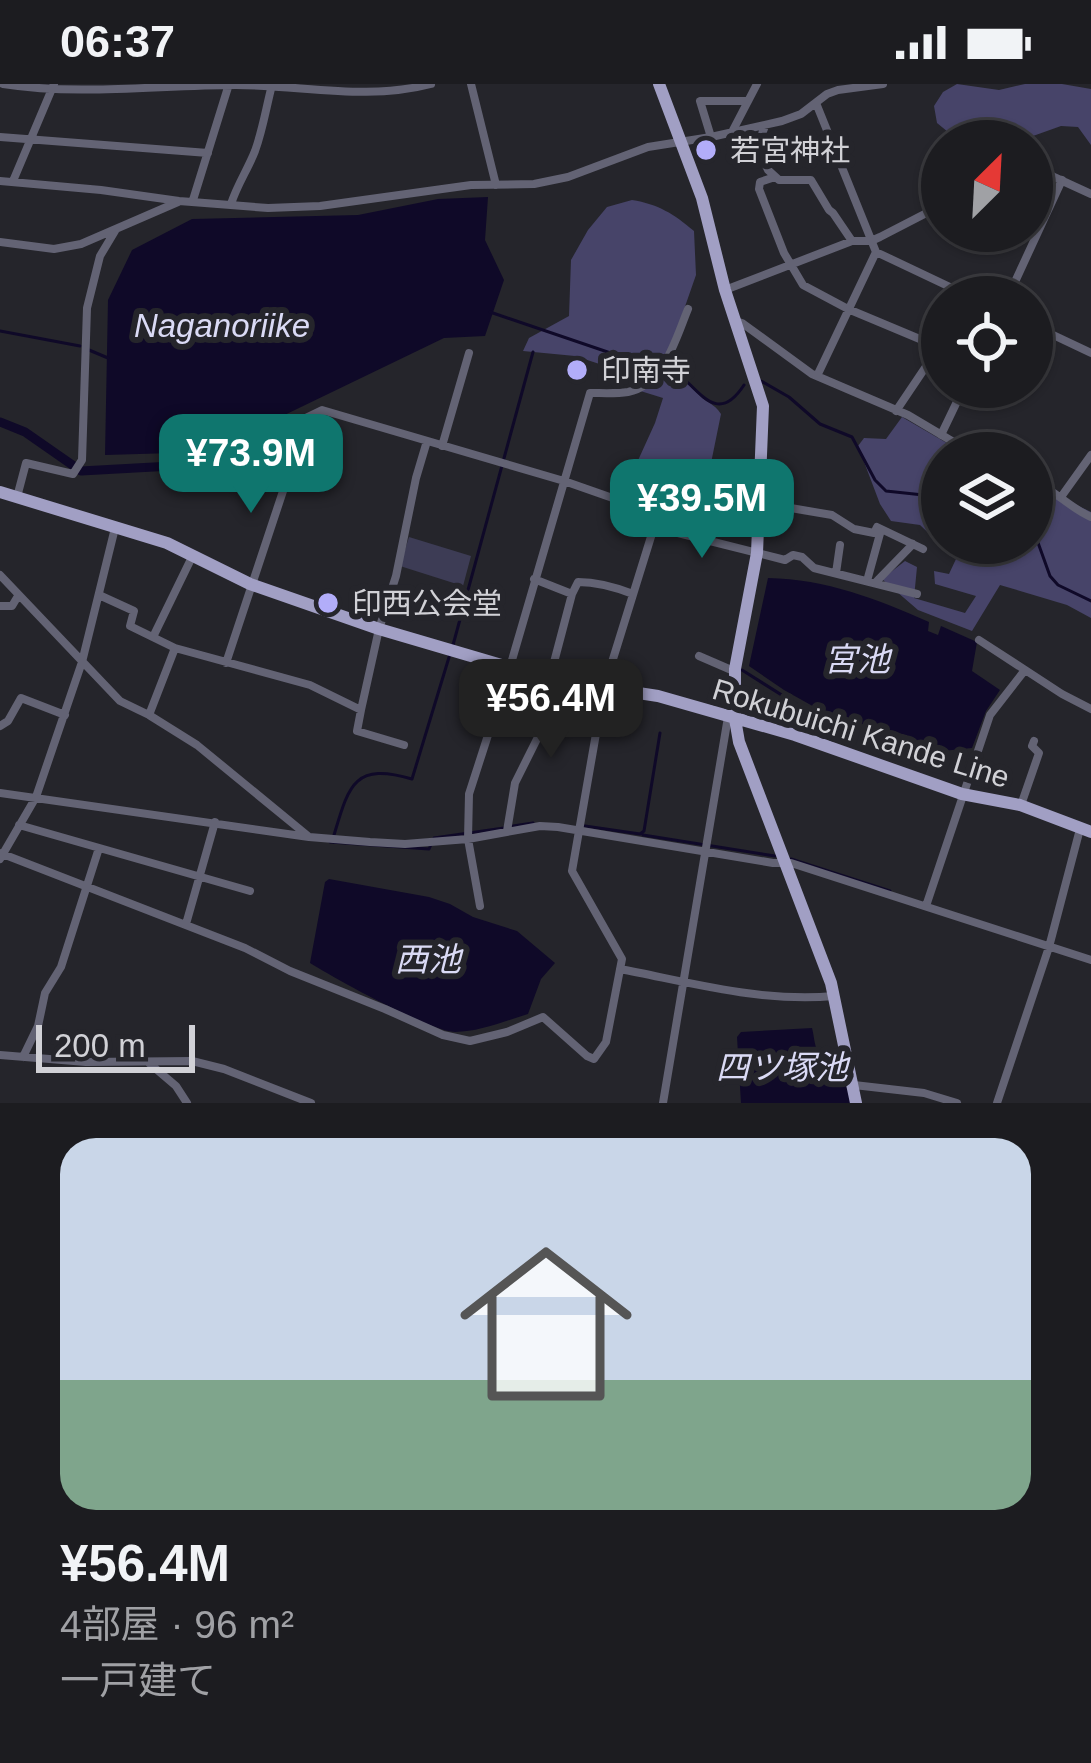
<!DOCTYPE html>
<html lang="ja">
<meta charset="utf-8">
<style>
body{margin:0;font-family:Arial,"Noto Sans JP",sans-serif;background:#29292d;color:#f1f3f6;height:100vh;display:flex;flex-direction:column;font-size:45px;white-space:nowrap}
*{box-sizing:border-box;margin:0}
p{font-size:39px;color:#a0a1a5}
.icon{flex:none;width:66px;height:66px;fill:none;stroke:currentColor;stroke-width:2;stroke-linecap:round;stroke-linejoin:round}
.map{position:relative;height:1019px;overflow:hidden}
.sheet{display:flex;flex-direction:column;background:#1c1c20;flex:1}
.sheet>*{flex:none}
.needle{width:78px;rotate:24deg}
.fabs{position:absolute;left:921px;top:36px;display:grid;gap:24px}
.fabs a{display:grid;place-items:center;width:132px;height:132px;border-radius:50%;background:#1c1c20;box-shadow:0 3px 9px #0004,0 0 0 3px #3a3a3e;font-size:60px}
.scale{position:absolute;left:36px;bottom:30px;width:159px;box-sizing:border-box;padding-left:12px;border:6px solid #d1d1d6;border-top:0;font-size:33px;line-height:42px;white-space:nowrap;color:#d1d1d6;-webkit-text-stroke:9px #25252b;paint-order:stroke}
.price{position:absolute;translate:-50% -102px;padding:0 27px;border-radius:24px;background:#0f766e;color:#fff;font-size:39px;line-height:78px;filter:drop-shadow(0 3px 6px #0008)}
.price::after{content:'';position:absolute;left:50%;top:72px;width:36px;height:27px;margin-left:-18px;background:inherit;clip-path:polygon(0 0,100% 0,50% 100%)}
.price.current{background:#222;color:#fff}
ul{padding:0;list-style:none}
li{display:grid;align-content:center;gap:24px;height:636px;padding:0 60px}
li+li{border-top:3px solid #3a3a3e}
li span{display:grid;place-items:center;height:372px;border-radius:36px;color:#555}
li>.icon{margin-inline-start:auto}
span .icon{width:216px;height:216px;fill:#fffc;stroke-width:1}
li b{font-size:51px}
.status{display:flex;justify-content:space-between;align-items:center;height:84px;padding:0 60px;background:#1c1c20;direction:ltr}
.status svg{height:33px;fill:currentColor}
.map>svg:first-child{display:block}
.green{fill:#3d3c55}
.forest{fill:#474469}
.water{fill:#0f0928}
.lines{fill:none;stroke-linecap:round;stroke-linejoin:round}
.stream{stroke:#0f0928;stroke-width:3}
.river{stroke:#0f0928;stroke-width:9}
.minor{stroke:#636374;stroke-width:8}
.major{stroke:#a19fc4;stroke-width:12}
.poi-dot{fill:#b2adf9;stroke:#25252b;stroke-width:4.5}
.labels{text-anchor:middle;dominant-baseline:central;stroke-width:12;stroke-linejoin:round;paint-order:stroke}
.poi-label{font-size:30px;fill:#d1d1d6;stroke:#25252b;text-anchor:start}
.street-label{font-size:30px;fill:#d1d1d6;stroke:#25252b}
.water-label{font-size:33px;font-style:italic;fill:#dadaf5;stroke:#25252b}
</style>
<div class="status"><b>06:37</b><svg viewBox="0 0 49 12"><path d="M0 12V9h3v3zM5 12V6h3v6zM10 12V3h3v9zM15 12V0h3v12zM26 1h20v11H26zM47 4h2v5h-2z"/></svg></div>
<div class="map">
<svg width="1091" height="1019" viewBox="0 0 1091 1019">
<rect width="100%" height="100%" fill="#25252b"/>
<path class="green" d="M409 453 471 472 463 502 400 482Z"/>
<path class="forest" d="M957 0 999 6 1025 0H1062L1091 5V61L1078 43 1061 42 1019 57 987 55 959 57 937 39 934 22 943 8Z
M632 116C658 120 674 130 694 147L696 191 666 277C677 288 686 298 697 309 705 318 714 319 721 330L710 384 682 446 671 443 682 413 675 409 679 401 635 383 655 339 663 314 634 305 627 289 575 272 523 267 529 254 569 232 571 176 588 146 607 123Z
M902 333 964 369H942V459H1032V399L1091 428V534L1067 521 1000 501 972 547 918 526 882 495 905 477 917 483 914 514 965 529 976 512 935 500 934 487 949 490 956 475 920 441 891 437 880 420 858 362 864 354 886 355Z"/>
<path class="water" d="M488 113 485 156 504 196 485 252 444 254 208 368 105 371 108 216 132 166 192 135 358 131 438 115Z
M768 494C826 495 877 515 929 538L928 547 938 551 941 542 977 558 972 587 1000 606 986 627 972 664 942 667 895 647 834 634 784 606 749 582Z
M329 795 429 813 450 820 473 833 517 847 555 879 541 895 528 930C505 937 479 948 455 948 429 947 336 895 310 879L325 798Z
M812 944C814 951 814 959 817 966 827 989 846 989 852 1019H741L737 953 741 948Z"/>
<g class="lines">
<path class="stream" d="M490 228 640 279 658 280
M0 247 80 262
M89 266 108 274
M667 282C696 297 714 347 744 301
M761 297 789 313 820 340 852 353 875 396 886 407 942 413
M1032 442 1050 492 1058 501 1091 517
M453 561 533 268
M742 586 815 632
M799 648 805 628
M513 742 533 739
M585 742 640 750 644 747 660 649
M334 751C349 701 354 678 412 695L450 570
M643 751 775 772
M330 758 429 765 434 754 504 744
M791 775 890 807"/>
<path class="river" d="M0 338 25 348 81 387 208 380 236 371 274 353"/>
<path class="minor" d="M3 0C81 12 158 1 236 1 302 1 367 17 431 0
M471 0 496 101
M816 19 876 168 971 213
M765 42 757 63 768 86 779 96H811L829 126 833 129 852 157
M733 46 757 0
M0 53 208 69
M711 53 700 17H748
M1032 87 1043 88 1091 110
M775 93 760 98 759 105 784 169 803 201 848 225 934 261 931 275 896 327
M0 97 101 106 179 117 268 124 320 122 471 101 534 100 568 93 648 63 711 53 782 37 801 30 827 10 838 6 883 0
M13 97 54 0
M193 116 229 0
M231 120C237 101 248 85 255 67 263 45 266 24 272 1
M0 158 54 165 81 160 178 118
M725 206 852 157H871L880 153 942 121
M1008 213 1062 96
M735 237 742 239 812 290 908 331 972 369
M1032 241 1091 269
M817 292 876 168
M941 351 964 303
M442 362 469 269
M1032 397C1054 405 1070 424 1091 433
M17 413 26 379 73 390 82 376 87 224 100 172 115 147
M1061 413 1091 371
M761 419 832 431 854 445 874 449 877 443 923 465
M836 489 840 461
M0 491 120 617 149 631 197 661 308 752
M534 495 572 510
M867 497 881 446
M875 499 913 460
M99 511 134 527 130 542 175 564
M0 522H12L18 512
M153 553 192 473
M979 556 1062 610 1091 625
M699 572 736 588
M226 579 291 383 293 374 289 342 322 326 564 397 624 418 637 435 654 443 785 476 793 471 802 473 814 484 917 510
M361 626 357 647 404 661
M149 631 175 564 310 601 361 626 379 545 396 492 416 394 427 357
M0 642 8 637 21 614 65 631
M0 709 309 753 370 758 405 760 468 755 540 742 558 743 773 779H791L1091 876
M1021 721 1039 669 1032 662 1034 657
M19 741 250 807
M507 747 515 699 538 653 543 620 572 510 578 498C597 498 615 503 633 510
M0 769 245 864 290 887 385 925 443 951 470 957 507 948 543 933 587 972 594 975 606 958 622 875 572 787 604 604 654 443
M0 775 36 713 82 578 115 444
M480 822 468 755 469 710 510 583 590 309C602 309 616 310 628 308 664 301 676 254 688 225
M926 822 990 631 1025 586
M186 840 215 738
M620 885C689 898 763 919 834 912
M0 971 86 978 192 977 224 985 311 1019
M23 973 38 942 45 909 61 883 99 764
M149 979 176 1002 187 1019
M854 1001 924 1009 957 1019
M663 1019 728 633
M997 1019 1049 863 1080 745"/>
<path class="major" d="M659 0 702 114 725 206 763 322 757 469 735 585V635L739 658 831 899 856 1019
M0 408 167 459 250 500 379 545 553 596 658 612 795 651 962 710 1020 721 1091 748"/>
</g>
<g class="poi-dot">
<circle cx="706" cy="66" r="12"/>
<circle cx="577" cy="286" r="12"/>
<circle cx="328" cy="519" r="12"/>
</g>
<g class="labels">
<g class="poi-label">
<text x="730" y="66">若宮神社</text>
<text x="601" y="286">印南寺</text>
<text x="352" y="519">印西公会堂</text>
</g>
<g class="street-label">
<text transform="translate(861 649) rotate(17)">Rokubuichi Kande Line</text>
</g>
<g class="water-label">
<text x="222" y="241">Naganoriike</text>
<text x="857" y="575">宮池</text>
<text x="428" y="875">西池</text>
<text x="782" y="983">四ツ塚池</text>
</g>
</g>
</svg>
<div class="fabs">
<a><svg class="needle" viewBox="-14 -14 28 28"><path d="M0-13l5 13h-10z" fill="#e53935"/><path d="M0 13l5-13h-10z" fill="#a0a1a5"/></svg></a>
<a><svg class="icon" aria-label="locate" viewBox="0 0 24 24"><circle cx="12" cy="12" r="6"/><path d="M12 2v4M12 18v4M2 12h4M18 12h4"/></svg></a>
<a><svg class="icon" aria-label="layers" viewBox="0 0 24 24"><path d="M12 4l9 5-9 5-9-5zM3 14l9 5 9-5"/></svg></a>
</div>
<div class="scale">200 m</div>
<b class="price" style="left:251px;top:432px">¥73.9M</b>
<b class="price" style="left:702px;top:477px">¥39.5M</b>
<b class="price current" style="left:551px;top:677px">¥56.4M</b>
</div>
<section class="sheet">
<ul>
<li><span style="background:linear-gradient(#c9d6e8 65%,#7fa58c 0)"><svg class="icon" aria-label="home" viewBox="0 0 24 24"><path d="M3 11l9-7 9 7M6 9v11h12V9"/></svg></span><div><b>¥56.4M</b><p>4部屋 · 96 m²</p><p>一戸建て</p></div></li>
</ul>
</section>
